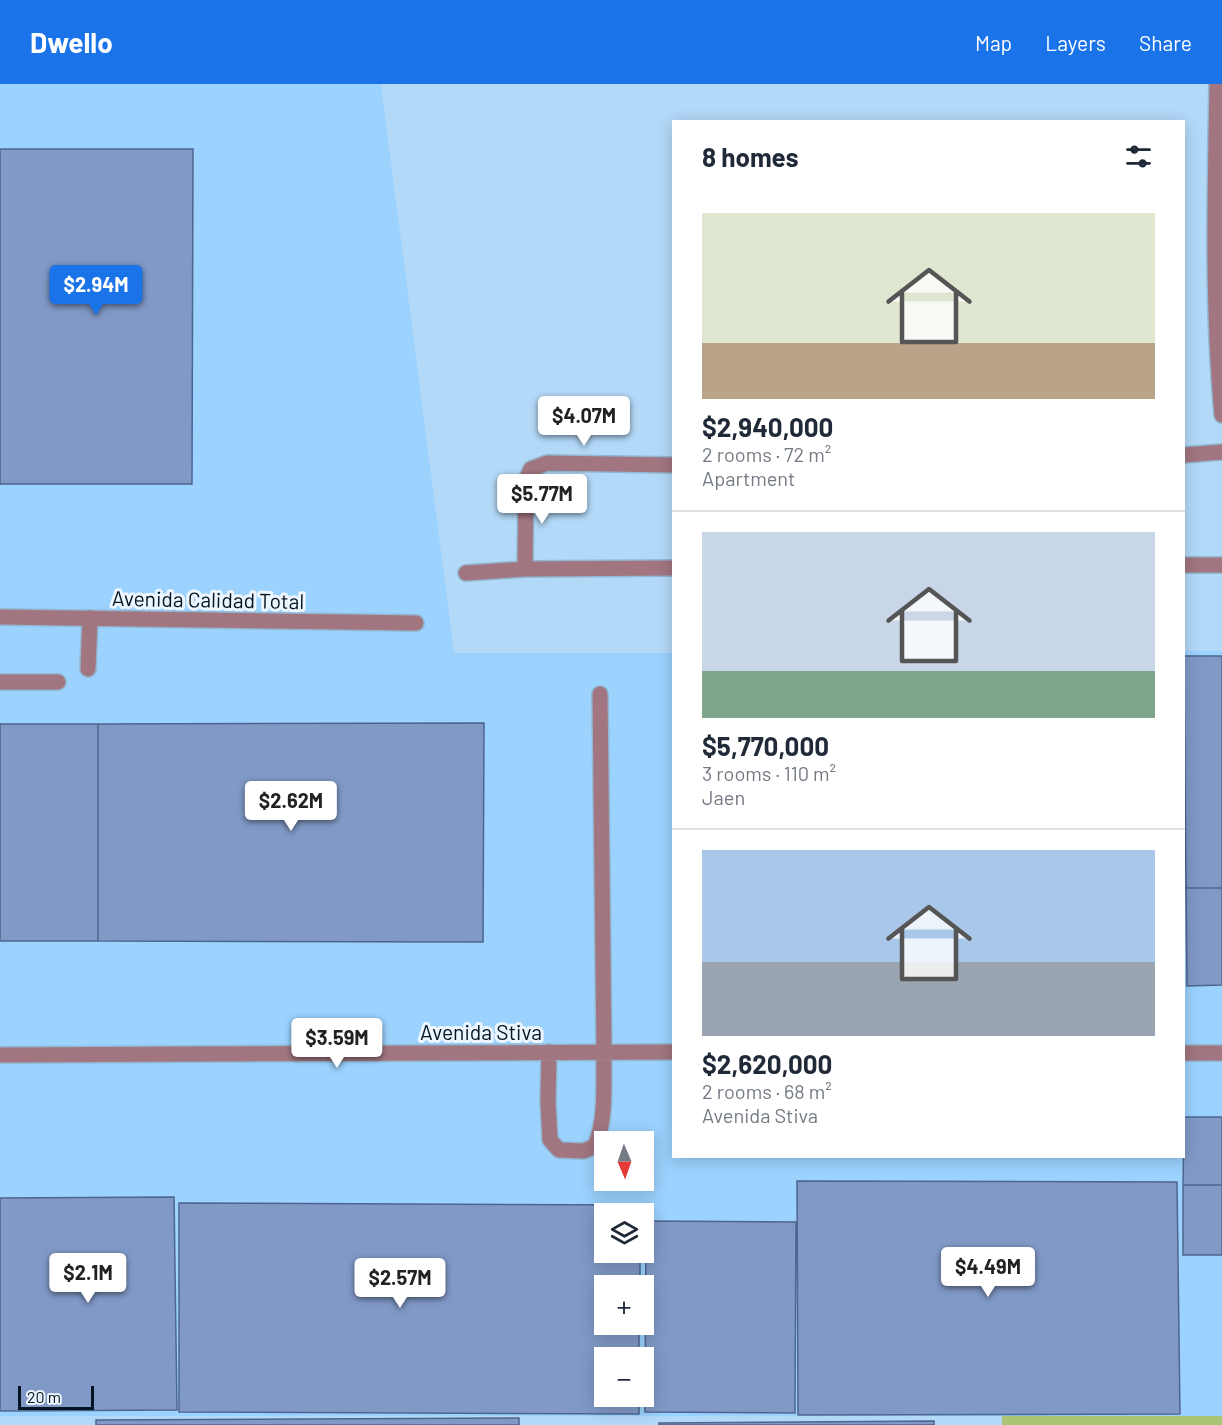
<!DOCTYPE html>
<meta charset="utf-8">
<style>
body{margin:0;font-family:Barlow,sans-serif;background:#f2f2f3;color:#1f2937;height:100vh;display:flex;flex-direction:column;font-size:22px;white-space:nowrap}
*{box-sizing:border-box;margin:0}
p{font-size:20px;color:#747a83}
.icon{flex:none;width:33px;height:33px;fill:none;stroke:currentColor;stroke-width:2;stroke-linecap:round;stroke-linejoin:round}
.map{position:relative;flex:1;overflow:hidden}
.sheet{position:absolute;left:672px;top:36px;width:513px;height:1038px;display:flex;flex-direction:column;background:#fff;border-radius:0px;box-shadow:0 3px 15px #0003}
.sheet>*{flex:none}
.needle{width:39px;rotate:178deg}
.fabs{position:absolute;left:594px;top:1047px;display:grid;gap:12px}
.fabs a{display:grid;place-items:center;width:60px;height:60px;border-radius:0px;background:#fff;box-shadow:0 3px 15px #0003;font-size:30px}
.scale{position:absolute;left:18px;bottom:15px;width:76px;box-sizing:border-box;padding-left:6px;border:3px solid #031422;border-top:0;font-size:16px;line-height:21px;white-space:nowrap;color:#031422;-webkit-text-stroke:4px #edf6fe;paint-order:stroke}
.price{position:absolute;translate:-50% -51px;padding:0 14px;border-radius:6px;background:#fff;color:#222;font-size:20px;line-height:39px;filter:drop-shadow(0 2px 3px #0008)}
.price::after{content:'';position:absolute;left:50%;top:36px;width:18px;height:14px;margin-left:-9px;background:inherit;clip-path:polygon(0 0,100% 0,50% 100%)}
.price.current{background:#1a73e8;color:#fff}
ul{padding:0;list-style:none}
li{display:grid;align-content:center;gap:12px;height:318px;padding:0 30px}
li+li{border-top:2px solid #e0e1e3}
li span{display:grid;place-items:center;height:186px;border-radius:0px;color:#555}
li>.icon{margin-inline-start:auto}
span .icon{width:108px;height:108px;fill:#fffc;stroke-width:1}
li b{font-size:26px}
h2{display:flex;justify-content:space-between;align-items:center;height:72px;padding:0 30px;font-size:26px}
header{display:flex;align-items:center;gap:36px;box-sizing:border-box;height:84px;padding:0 30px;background:#1a73e8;color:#fff}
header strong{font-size:28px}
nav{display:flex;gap:33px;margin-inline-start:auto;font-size:21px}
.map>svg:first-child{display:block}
.built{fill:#9bd2fe;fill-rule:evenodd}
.green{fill:#acc476}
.building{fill:#8199c7;stroke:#4e658f;stroke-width:1.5}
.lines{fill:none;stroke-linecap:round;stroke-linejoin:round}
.minor-casing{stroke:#93b6d1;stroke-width:18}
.minor{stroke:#a17680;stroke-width:15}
.labels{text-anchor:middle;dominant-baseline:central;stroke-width:6;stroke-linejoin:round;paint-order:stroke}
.street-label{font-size:21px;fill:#031422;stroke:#edf6fe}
</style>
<header>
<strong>Dwello</strong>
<nav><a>Map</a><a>Layers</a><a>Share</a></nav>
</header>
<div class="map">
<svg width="1222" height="1341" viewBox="0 0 1222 1341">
<rect width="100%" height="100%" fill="#b3d9f8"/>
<path class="built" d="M0 0H381L454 569H673L674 1072H1184V567H1222V1332H0ZM604 1058H644V1096H604ZM604 1130H644V1168H604ZM604 1202H644V1240H604ZM604 1274H644V1312H604Z"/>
<path class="green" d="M1002 1332H1222V1341H1002Z"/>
<path class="building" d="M0 65H193L192 400H0Z
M1184 572H1222V804H1186Z
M1184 572 1186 804H1184Z
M484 639 483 858 98 857V640Z
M0 640H98V857H0Z
M1186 804H1222V901L1187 902Z
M1184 1033H1222V1101H1183Z
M797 1097 1177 1098 1180 1330 798 1331Z
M1183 1101H1222V1171H1183Z
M174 1113 177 1326 0 1327V1114Z
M179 1119 640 1121V1130H604V1168H640V1202H604V1240H639V1274H604V1312H639V1330L179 1328Z
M646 1137 796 1138 795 1329 645 1328Z
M519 1334V1341H96V1336Z
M934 1337V1341H659V1339Z"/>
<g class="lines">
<defs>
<path id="minor" d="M1217 0C1215 111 1212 221 1222 331
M1184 371 1222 368
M1184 481H1222
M525 485 526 396 531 385 547 379 674 381
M466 489 525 485 674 484
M0 533 416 539
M88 585 90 534
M0 598H58
M549 968 548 1018 550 1056 559 1066 584 1067 595 1062C607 1034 603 998 604 968L600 610
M1184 969H1222
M0 971 674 968"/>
</defs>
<use href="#minor" class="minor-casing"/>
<use href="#minor" class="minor"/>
</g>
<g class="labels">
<g class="street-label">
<text transform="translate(208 515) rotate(1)">Avenida Calidad Total</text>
<text x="481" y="947">Avenida Stiva</text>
</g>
</g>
</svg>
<div class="fabs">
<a><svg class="needle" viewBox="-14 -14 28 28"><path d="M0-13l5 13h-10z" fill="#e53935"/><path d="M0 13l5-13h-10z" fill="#747a83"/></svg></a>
<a><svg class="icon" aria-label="layers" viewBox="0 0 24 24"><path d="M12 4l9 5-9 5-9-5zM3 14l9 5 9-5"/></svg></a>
<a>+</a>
<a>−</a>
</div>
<div class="scale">20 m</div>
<b class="price current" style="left:96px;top:232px">$2.94M</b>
<b class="price" style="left:584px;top:363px">$4.07M</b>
<b class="price" style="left:542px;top:441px">$5.77M</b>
<b class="price" style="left:291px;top:748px">$2.62M</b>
<b class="price" style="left:337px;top:985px">$3.59M</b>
<b class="price" style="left:988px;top:1214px">$4.49M</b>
<b class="price" style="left:88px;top:1220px">$2.1M</b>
<b class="price" style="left:400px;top:1225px">$2.57M</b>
<section class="sheet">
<h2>8 homes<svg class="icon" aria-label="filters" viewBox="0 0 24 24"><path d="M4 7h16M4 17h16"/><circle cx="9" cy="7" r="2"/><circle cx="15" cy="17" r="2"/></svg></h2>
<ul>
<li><span style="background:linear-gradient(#dfe7d0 70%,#b9a48a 0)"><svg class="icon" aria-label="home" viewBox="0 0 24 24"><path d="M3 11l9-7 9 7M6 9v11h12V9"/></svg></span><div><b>$2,940,000</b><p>2 rooms · 72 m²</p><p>Apartment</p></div></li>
<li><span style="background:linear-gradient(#c9d6e8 75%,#7fa58c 0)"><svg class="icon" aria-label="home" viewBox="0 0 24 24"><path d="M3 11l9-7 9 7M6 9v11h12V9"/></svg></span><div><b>$5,770,000</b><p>3 rooms · 110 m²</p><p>Jaen</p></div></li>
<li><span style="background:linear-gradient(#a9c7e8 60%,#9aa5b1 0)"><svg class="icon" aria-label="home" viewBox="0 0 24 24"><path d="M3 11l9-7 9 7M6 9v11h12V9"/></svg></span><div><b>$2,620,000</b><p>2 rooms · 68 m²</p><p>Avenida Stiva</p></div></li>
</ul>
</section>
</div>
